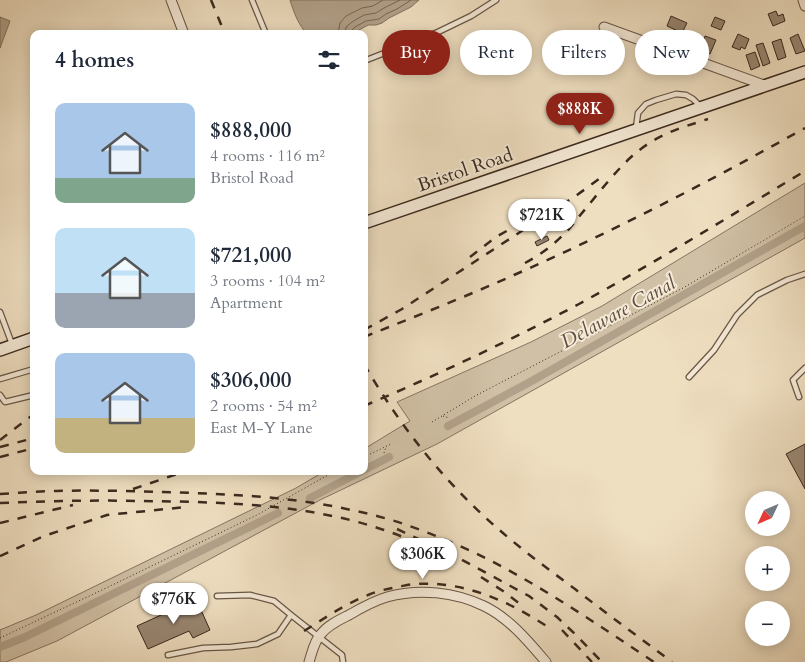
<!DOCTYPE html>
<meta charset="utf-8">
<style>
body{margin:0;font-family:Cardo,serif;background:#f6f6f7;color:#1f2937;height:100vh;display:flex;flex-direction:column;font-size:19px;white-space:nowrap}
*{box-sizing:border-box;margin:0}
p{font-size:16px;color:#747a83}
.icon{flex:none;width:28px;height:28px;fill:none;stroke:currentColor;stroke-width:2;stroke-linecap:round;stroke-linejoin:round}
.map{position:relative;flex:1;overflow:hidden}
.side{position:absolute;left:30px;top:30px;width:338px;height:445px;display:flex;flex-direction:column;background:#fff;border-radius:10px;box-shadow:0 2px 12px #0003}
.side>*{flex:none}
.banner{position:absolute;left:382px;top:30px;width:348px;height:45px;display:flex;gap:10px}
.needle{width:32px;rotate:226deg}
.tools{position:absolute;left:745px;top:491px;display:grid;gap:10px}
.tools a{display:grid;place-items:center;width:45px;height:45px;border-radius:50%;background:#fff;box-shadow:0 2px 12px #0003;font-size:25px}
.price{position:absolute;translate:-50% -42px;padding:0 11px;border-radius:18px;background:#fff;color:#222;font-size:16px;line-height:32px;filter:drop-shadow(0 1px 2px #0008)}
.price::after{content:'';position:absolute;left:50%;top:30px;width:15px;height:11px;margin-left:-8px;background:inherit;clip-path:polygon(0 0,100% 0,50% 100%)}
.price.on{background:#8f2418;color:#fff}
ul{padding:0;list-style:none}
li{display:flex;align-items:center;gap:15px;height:125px;padding:0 25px}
li span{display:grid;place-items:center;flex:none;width:140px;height:100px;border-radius:10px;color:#555}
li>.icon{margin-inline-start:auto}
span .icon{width:60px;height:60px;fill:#fffc;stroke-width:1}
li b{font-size:21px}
h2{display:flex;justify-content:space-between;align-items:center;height:60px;padding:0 25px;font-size:21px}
.pill{padding:0 18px;border-radius:22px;background:#fff;box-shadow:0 2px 12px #0003;font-size:18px;line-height:45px}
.pill.on{background:#8f2418;color:#fff}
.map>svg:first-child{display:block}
.green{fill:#d0c0a5;stroke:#867462}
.water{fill:#b2a18a;stroke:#82715f}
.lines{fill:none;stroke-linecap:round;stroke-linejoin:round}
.shore{stroke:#766554;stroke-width:1}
.canal{stroke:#b2a18a;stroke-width:8}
.building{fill:#998873;stroke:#3b291e}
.lane-casing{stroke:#685647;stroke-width:7}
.street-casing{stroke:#685647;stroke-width:11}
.secondary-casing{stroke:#3b291e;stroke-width:14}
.path{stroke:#3b291e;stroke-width:1;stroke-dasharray:1 2.5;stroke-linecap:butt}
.lane{stroke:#f5ead7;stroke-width:4.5}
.street{stroke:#f5ead7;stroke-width:9}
.secondary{stroke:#f5ead7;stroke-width:11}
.rail{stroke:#3b291e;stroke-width:2.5;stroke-dasharray:9 9;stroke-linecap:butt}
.labels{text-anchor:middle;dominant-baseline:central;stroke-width:4;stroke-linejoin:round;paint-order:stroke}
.street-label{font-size:19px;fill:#3b291e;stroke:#f5ead7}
.water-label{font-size:20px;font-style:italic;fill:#5f4d3e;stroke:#f5ead7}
</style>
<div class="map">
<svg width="805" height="662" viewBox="0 0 805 662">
<rect width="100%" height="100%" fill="#efdfc1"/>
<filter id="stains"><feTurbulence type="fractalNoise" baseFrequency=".004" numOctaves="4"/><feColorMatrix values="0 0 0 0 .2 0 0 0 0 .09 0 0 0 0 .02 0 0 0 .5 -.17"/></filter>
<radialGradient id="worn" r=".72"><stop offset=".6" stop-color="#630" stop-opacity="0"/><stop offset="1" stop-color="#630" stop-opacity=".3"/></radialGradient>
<path class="green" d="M805 183V238L437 444 320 500 57 641 6 662H0V630L36 615 296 488 325 471H364V449L410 421 397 402 531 342 602 306Z"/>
<path class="water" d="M290 0H419L411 7 389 18 382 23 376 25H368L352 34H307C298 24 294 13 290 0Z
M0 17 10 21 0 48Z"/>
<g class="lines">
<path class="shore" d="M338 34 340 23 346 16 362 8 373 6 383 0
M345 34 346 27 352 22 364 15 376 13 384 8 400 0
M351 34 352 30 355 27 366 21 379 19 386 14 397 9 411 0"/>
<path class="canal" d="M448 426 530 382 805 226
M364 470 389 457
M310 498 362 471
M0 647 25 637 278 513"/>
</g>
<path class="building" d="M776 11 778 16 783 14 785 21 773 26 768 14Z
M671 16 687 23 682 33 667 26Z
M715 17 725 21 721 30 711 26Z
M738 34 749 39 745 49 741 47 740 50 732 47Z
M798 34 805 51 796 54 790 38Z
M705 36 716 40 710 54 700 50Z
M781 39 786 57 778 60 772 42Z
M763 43 770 63 763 66 756 45Z
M755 52 760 66 751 70 746 55Z
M547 236 549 240 537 246 535 242Z
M805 444V489L786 454Z
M196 599 210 630 193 638 189 631 148 649 137 626Z"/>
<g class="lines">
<defs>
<path id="lane" d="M252 0 266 34
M364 61 438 32 471 16 496 0
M636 128 638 113 646 104 656 100 676 94 686 95 693 99 700 106
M0 312 12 344
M689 377 714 350 737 315 757 295 787 280 805 274
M0 379 34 369
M0 395 5 402 34 395
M799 397 793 380 805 368
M217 596 250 595 274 601 291 615
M168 655 203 648 231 647 257 644 278 634 291 615 342 655 343 662"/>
<path id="street" d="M171 0 184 34
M803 0 805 6
M604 27 764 85
M309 662C312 653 314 641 321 634 328 625 339 620 349 615 361 608 373 601 387 597 419 588 455 592 484 606 509 618 528 641 546 662"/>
<path id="secondary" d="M364 223 805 72
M0 350 34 338"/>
</defs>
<use href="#lane" class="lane-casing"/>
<use href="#street" class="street-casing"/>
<use href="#secondary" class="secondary-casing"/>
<path class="path" d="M443 416 449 418
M432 422 475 396 683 288 805 216
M384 453 386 447
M364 457 391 444
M0 638 102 590 257 515 335 471"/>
<use href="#lane" class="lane"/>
<use href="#street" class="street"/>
<use href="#secondary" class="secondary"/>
<path class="rail" d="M211 0 225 34
M470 257 496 237 528 219
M525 263C538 256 551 247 562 236 568 231 572 225 577 219 594 199 611 176 630 158 655 135 677 129 708 119
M364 330 402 309 577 195 599 179
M364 337C414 317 465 297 514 275 614 231 710 181 805 128
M364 364C397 421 437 473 486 518 514 544 544 566 575 589 607 614 640 638 672 662
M364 406C437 375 509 341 579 304 656 262 730 216 805 171
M0 440 34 414
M0 447 34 438
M0 457 34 448
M133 489 186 471
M0 494C19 493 38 491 57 491 92 490 128 491 163 492 226 494 289 496 351 510 393 518 434 534 473 552 536 582 595 623 654 662
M0 503C47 501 94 500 141 501 229 502 321 504 403 537
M0 523 73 505
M397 529 453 555 529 596 557 617 577 636 602 662
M0 556 44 536 107 515 186 507
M481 577 503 591 524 607
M562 630 592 662
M304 631C325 618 345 604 368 595 377 591 387 589 397 587 403 586 410 584 416 584 465 581 508 601 548 627"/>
</g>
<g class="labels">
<g class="street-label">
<text transform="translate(465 170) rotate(-19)">Bristol Road</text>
</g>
<g class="water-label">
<text transform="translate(618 312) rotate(-29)">Delaware Canal</text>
</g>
</g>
<rect width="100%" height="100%" filter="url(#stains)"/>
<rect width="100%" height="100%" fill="url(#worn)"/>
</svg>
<div class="tools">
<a><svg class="needle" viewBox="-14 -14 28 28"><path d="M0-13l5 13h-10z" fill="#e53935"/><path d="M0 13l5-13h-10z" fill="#747a83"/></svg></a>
<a>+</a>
<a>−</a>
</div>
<b class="price on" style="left:580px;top:135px">$888K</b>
<b class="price" style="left:542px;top:241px">$721K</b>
<b class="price" style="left:423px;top:580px">$306K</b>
<b class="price" style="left:174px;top:625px">$776K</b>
<div class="banner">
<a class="pill on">Buy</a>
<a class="pill">Rent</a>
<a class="pill">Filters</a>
<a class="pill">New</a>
</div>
<section class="side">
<h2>4 homes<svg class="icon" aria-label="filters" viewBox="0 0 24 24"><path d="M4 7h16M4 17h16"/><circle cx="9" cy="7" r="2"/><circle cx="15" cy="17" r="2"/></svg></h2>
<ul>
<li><span style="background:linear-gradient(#a9c7e8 75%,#7fa58c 0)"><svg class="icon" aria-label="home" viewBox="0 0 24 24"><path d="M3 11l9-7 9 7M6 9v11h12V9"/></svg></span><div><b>$888,000</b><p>4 rooms · 116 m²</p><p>Bristol Road</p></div></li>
<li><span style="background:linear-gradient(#bfe0f5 65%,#9aa5b1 0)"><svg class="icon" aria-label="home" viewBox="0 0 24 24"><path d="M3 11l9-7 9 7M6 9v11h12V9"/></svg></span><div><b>$721,000</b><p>3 rooms · 104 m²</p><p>Apartment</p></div></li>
<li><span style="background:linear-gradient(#a9c7e8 65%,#c2b280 0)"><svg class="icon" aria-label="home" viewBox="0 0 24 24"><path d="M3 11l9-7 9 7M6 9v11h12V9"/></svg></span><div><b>$306,000</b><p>2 rooms · 54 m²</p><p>East M-Y Lane</p></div></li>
</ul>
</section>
</div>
